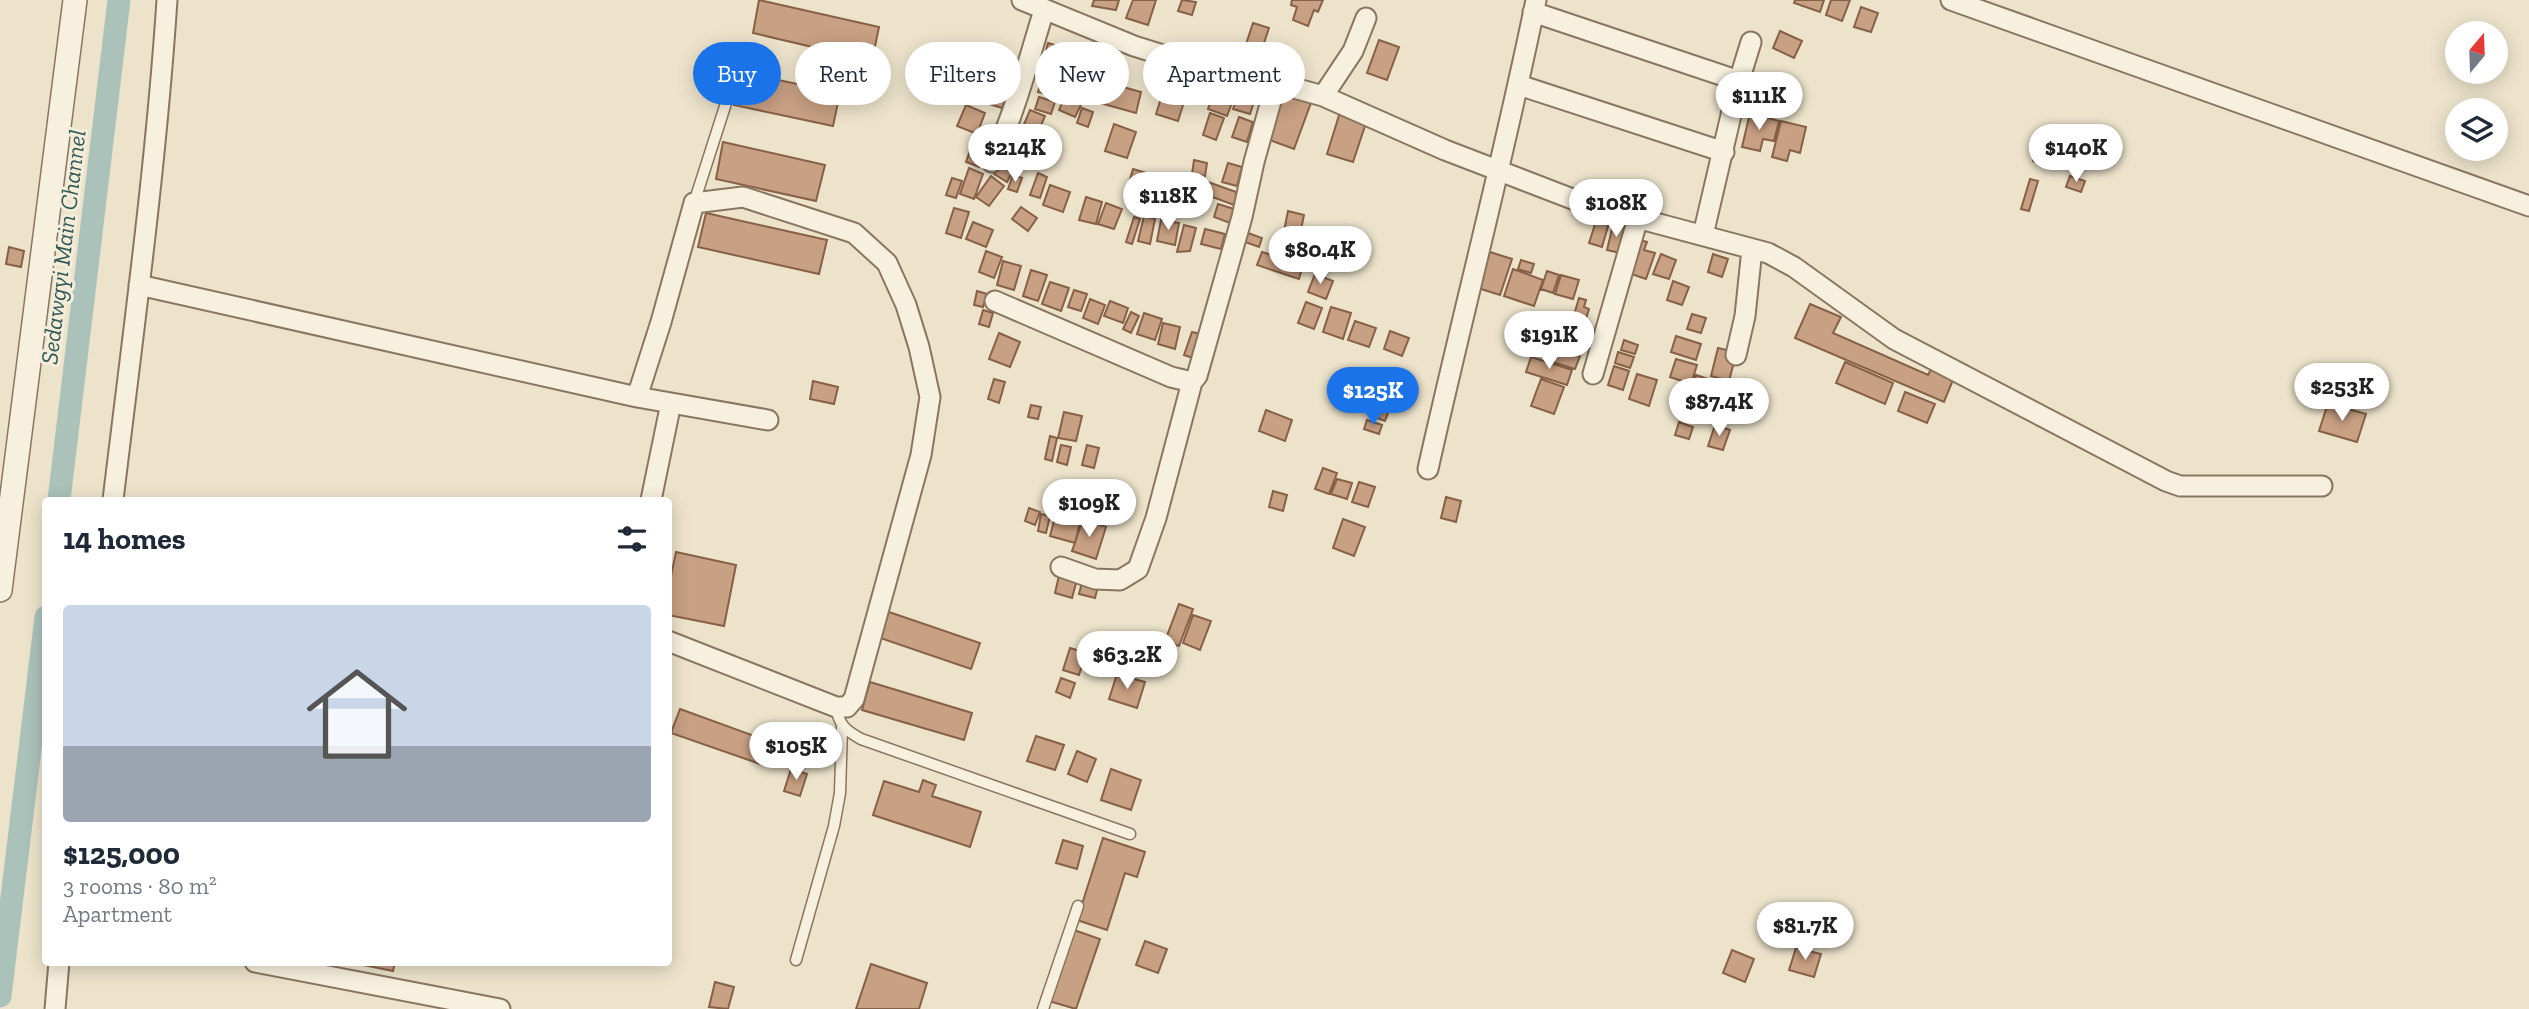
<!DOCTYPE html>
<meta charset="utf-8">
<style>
body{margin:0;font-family:"Zilla Slab",serif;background:#f6f6f7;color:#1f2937;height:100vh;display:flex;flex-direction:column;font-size:26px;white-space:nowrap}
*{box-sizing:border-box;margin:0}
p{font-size:23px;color:#747a83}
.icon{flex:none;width:38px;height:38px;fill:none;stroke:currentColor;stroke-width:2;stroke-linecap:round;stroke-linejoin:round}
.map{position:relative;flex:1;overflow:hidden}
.sheet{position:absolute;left:42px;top:497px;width:630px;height:469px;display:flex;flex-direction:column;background:#fff;border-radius:7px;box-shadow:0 4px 18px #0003}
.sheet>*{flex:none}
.banner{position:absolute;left:693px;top:42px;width:665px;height:63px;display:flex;gap:14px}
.needle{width:46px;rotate:19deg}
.fabs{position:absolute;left:2445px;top:21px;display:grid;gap:14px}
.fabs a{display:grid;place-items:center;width:63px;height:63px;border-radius:50%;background:#fff;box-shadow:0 4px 18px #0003;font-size:35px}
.price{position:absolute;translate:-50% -60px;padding:0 16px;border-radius:24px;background:#fff;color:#222;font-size:23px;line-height:46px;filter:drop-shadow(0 2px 4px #0008)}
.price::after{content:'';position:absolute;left:50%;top:42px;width:21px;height:16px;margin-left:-10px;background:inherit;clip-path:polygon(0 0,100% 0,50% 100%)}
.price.current{background:#1a73e8;color:#fff}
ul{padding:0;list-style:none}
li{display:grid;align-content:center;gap:14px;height:371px;padding:0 21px}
li span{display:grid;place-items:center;height:217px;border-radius:7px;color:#555}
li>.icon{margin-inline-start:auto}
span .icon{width:126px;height:126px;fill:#fffc;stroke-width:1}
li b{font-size:30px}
h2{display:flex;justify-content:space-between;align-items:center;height:84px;padding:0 21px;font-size:30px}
.chip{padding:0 24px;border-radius:32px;background:#fff;box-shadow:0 4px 18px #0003;font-size:24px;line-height:63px}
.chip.current{background:#1a73e8;color:#fff}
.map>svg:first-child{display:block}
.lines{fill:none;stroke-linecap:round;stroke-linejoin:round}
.canal{stroke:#abc2bb;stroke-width:23}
.building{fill:#c8a083;stroke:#876147;stroke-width:2}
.service-casing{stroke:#897660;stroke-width:13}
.minor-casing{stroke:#897660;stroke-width:23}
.tertiary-casing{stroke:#897660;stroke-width:26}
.service{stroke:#f8f0de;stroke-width:10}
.minor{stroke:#f8f0de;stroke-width:19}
.tertiary{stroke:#f8f0de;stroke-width:23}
.labels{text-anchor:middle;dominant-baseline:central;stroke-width:6;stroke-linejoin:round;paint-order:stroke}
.water-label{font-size:24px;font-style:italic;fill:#335957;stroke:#f4edda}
</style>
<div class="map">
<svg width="2529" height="1009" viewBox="0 0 2529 1009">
<rect width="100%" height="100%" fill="#ede3cb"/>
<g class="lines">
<path class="canal" d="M59 500 119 0
M0 996 46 617"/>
</g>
<path class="building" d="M759 0 879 27 872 61 753 33Z
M1094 0H1119L1116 10 1092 6Z
M1133 0H1156L1148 25 1126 18Z
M1182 0 1196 2 1192 15 1178 11Z
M1292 0H1323L1318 12 1314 10 1308 26 1293 20 1297 7 1291 5Z
M1795 0H1824L1820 12 1794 3Z
M1831 0H1850L1842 21 1826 15Z
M1861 7 1878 13 1871 32 1854 27Z
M1253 23 1269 28 1262 49 1246 44Z
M1780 31 1802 41 1794 58 1773 48Z
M1379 40 1399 47 1387 80 1367 73Z
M1048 43 1071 50 1063 78 1040 71Z
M1092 54 1107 59 1103 71 1088 66Z
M990 57 1000 59 997 75 987 73Z
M1004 57 1023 62 1018 83 999 78Z
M743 61 766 66 764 77 840 93 833 126 734 105Z
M1243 79 1260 84 1250 114 1233 109Z
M1079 80 1097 87 1092 101 1074 94Z
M1218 81 1238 87 1227 116 1208 109Z
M1041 82 1057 86 1055 96 1038 92Z
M1105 82 1141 92 1136 113 1100 103Z
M1285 91 1312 100 1294 149 1267 139Z
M1163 92 1185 99 1178 121 1156 114Z
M1066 93 1083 101 1075 117 1059 110Z
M988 95 1005 100 1002 108 986 103Z
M1039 97 1055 102 1051 114 1035 109Z
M966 105 985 113 977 134 957 126Z
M1082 108 1093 112 1088 127 1077 123Z
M1341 109 1368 117 1353 162 1327 154Z
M1030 110 1045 116 1037 135 1022 129Z
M1210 113 1224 118 1216 140 1203 135Z
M1750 113 1779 121 1774 141 1763 139 1760 151 1742 147Z
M1239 117 1253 122 1247 142 1232 137Z
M1781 121 1806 127 1800 153 1790 150 1787 161 1772 157Z
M1114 124 1136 132 1127 158 1105 151Z
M2044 127 2052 130 2041 164 2033 161Z
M1014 130 1035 140 1027 158 1005 148Z
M2085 131 2095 135 2091 148 2081 144Z
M723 142 825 165 816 201 716 179Z
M971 148 984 153 979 167 966 162Z
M1002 159 1015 167 1007 182 994 174Z
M1194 160 1207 163 1205 176 1192 174Z
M1228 163 1242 167 1237 186 1222 182Z
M969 168 983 174 974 199 960 194Z
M1133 169 1153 175 1145 202 1125 196Z
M1038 173 1047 177 1040 198 1030 195Z
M1013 175 1022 178 1017 192 1008 189Z
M991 176 1004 186 989 206 976 197Z
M1157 176 1180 182 1172 211 1149 205Z
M2070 176 2085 181 2081 192 2066 187Z
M952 178 962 181 956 198 946 195Z
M2030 179 2038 181 2029 211 2021 209Z
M1185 181 1195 183 1190 203 1180 201Z
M1208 182 1236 192 1237 206 1204 194Z
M1050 185 1070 192 1063 212 1043 205Z
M1086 197 1102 202 1096 224 1079 220Z
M1106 203 1122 209 1114 229 1098 224Z
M1218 204 1234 209 1230 223 1214 217Z
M1021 207 1037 218 1028 231 1012 219Z
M954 208 969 212 961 238 946 233Z
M1288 211 1304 215 1298 244 1282 241Z
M1599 212 1611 216 1602 247 1589 243Z
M706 213 827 240 819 274 698 247Z
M1144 216 1155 219 1150 244 1138 241Z
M1134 217 1140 219 1132 244 1126 242Z
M1161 220 1179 223 1175 245 1157 241Z
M973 222 993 230 986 247 966 239Z
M1184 225 1196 228 1190 251 1177 252Z
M1613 225 1626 228 1620 253 1607 250Z
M1205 229 1225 234 1221 249 1201 244Z
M1248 233 1262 238 1259 247 1245 242Z
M1640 240 1647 242 1644 250 1655 253 1646 279 1628 273Z
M9 247 24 251 21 267 6 264Z
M986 251 1002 257 994 278 979 272Z
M1262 252 1303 265 1299 279 1257 265Z
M1490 252 1512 259 1500 295 1478 288Z
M1661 254 1676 260 1669 279 1653 274Z
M1713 254 1728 259 1722 277 1708 272Z
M1521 260 1534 264 1531 273 1518 269Z
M1003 261 1021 266 1014 290 997 285Z
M1513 269 1543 280 1534 306 1504 296Z
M1031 270 1047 275 1038 301 1023 296Z
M1547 271 1559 275 1553 293 1541 289Z
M1315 274 1333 281 1326 299 1308 292Z
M1561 275 1579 280 1573 299 1555 294Z
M1673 281 1689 287 1682 305 1667 300Z
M1050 282 1069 288 1061 311 1042 304Z
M1074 290 1087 294 1081 311 1068 307Z
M977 291 987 294 983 307 974 305Z
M1579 298 1586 300 1584 307 1589 309 1585 322 1573 318Z
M1090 299 1105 305 1098 324 1083 318Z
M1110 301 1128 308 1123 323 1104 316Z
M1306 302 1322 308 1314 329 1298 323Z
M1810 304 1841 317 1833 333 1928 375 1933 365 1955 375 1944 402 1795 338Z
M1331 307 1351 313 1343 339 1323 332Z
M983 310 993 313 989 327 979 324Z
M1131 312 1139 316 1131 333 1123 329Z
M1144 313 1162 319 1155 340 1137 334Z
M1692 314 1706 318 1701 333 1687 329Z
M1355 321 1376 328 1369 347 1348 340Z
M1163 323 1180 327 1175 349 1158 344Z
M1551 325 1562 328 1557 345 1546 342Z
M1565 329 1585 336 1580 351 1560 345Z
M1390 331 1409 338 1402 356 1384 349Z
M1192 332 1201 334 1193 358 1184 355Z
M999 333 1020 342 1010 367 989 359Z
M1676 336 1701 344 1696 360 1671 352Z
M1624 340 1638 345 1635 354 1621 350Z
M1536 342 1555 348 1552 359 1532 353Z
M1557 348 1580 356 1575 369 1553 362Z
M1718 348 1731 351 1734 362 1729 381 1711 376Z
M1618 352 1634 357 1630 368 1615 363Z
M1531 357 1572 370 1567 385 1526 372Z
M1676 359 1697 365 1691 384 1670 377Z
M1845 362 1893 383 1885 404 1836 383Z
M1614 366 1629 371 1623 390 1608 385Z
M1637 374 1657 380 1649 406 1629 399Z
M1696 375 1714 381 1704 410 1686 404Z
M994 379 1005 382 999 403 988 399Z
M1541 379 1564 387 1554 414 1531 406Z
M813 381 838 387 834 404 810 399Z
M1905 392 1935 404 1927 423 1898 411Z
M2328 403 2366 414 2357 442 2319 431Z
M1373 404 1389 410 1385 421 1369 415Z
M1031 405 1041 407 1038 419 1028 417Z
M1713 407 1725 411 1722 421 1710 417Z
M1266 410 1292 420 1285 441 1259 431Z
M1064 412 1082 416 1076 441 1058 438Z
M1367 420 1382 425 1379 434 1364 429Z
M1679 422 1693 427 1689 439 1675 435Z
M1715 425 1730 430 1723 450 1708 446Z
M1050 436 1057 438 1052 461 1045 459Z
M1061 445 1071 447 1067 465 1057 462Z
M1087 445 1099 448 1094 468 1082 465Z
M1323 468 1337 473 1329 494 1315 489Z
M1337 479 1352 483 1347 499 1331 494Z
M1359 482 1375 487 1368 507 1352 502Z
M1273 491 1287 495 1283 511 1269 507Z
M1446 497 1461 501 1456 522 1441 518Z
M1087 499 1095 501 1092 515 1083 513Z
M1099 502 1111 505 1107 523 1094 520Z
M1029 508 1040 512 1035 525 1025 521Z
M1057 509 1082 515 1075 543 1050 536Z
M1041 514 1050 516 1046 533 1038 531Z
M1083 519 1106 527 1096 559 1072 551Z
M1343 519 1365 527 1354 556 1333 548Z
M676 552 736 565 724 626 668 615V590Z
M1060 571 1078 576 1072 598 1055 593Z
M1083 578 1099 582 1095 598 1079 594Z
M1179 604 1193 609 1179 646 1165 641Z
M889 612 980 643 971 669 880 638Z
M1193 615 1211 621 1200 650 1183 643Z
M1070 648 1086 653 1079 675 1063 670Z
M1117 674 1145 682 1137 708 1109 699Z
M1061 678 1075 683 1070 698 1056 692Z
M870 682 972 713 964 740 862 710Z
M680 709 771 742 763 765 671 733Z
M1036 736 1064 745 1055 770 1027 761Z
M1077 751 1096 759 1087 782 1068 774Z
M791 769 807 774 800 796 784 791Z
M1111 769 1141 780 1131 810 1101 800Z
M923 780 936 785 932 796 981 812 970 847 873 815 884 781 919 792Z
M1103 838 1145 852 1137 877 1125 873 1107 930 1077 920Z
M1063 840 1083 846 1077 869 1056 863Z
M1074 930 1100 939 1076 1009 1049 1001Z
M1145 941 1167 949 1158 973 1136 965Z
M1796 948 1821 954 1814 977 1789 970Z
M1732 950 1754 959 1745 982 1723 973Z
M349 962H395L393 971Z
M871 964 927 983 919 1009H856Z
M715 982 734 987 728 1009 709 1007Z"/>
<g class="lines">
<defs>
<path id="service" d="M694 203 735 75
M836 707C839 725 845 730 861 739L1130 834
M796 960 834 826 840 793 842 727
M1043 1009 1078 906"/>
<path id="minor" d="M1022 0 1134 46 1198 66 1276 83 1323 96 1445 150 1588 205 1768 253 1794 267 1894 339 2166 481 2180 486H2322
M1951 0 2529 206
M1533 12 1739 81
M1519 85 1724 152
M1323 96 1353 51 1366 18
M992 162C1015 113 1028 62 1044 10
M1703 235 1739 81 1751 42
M139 285 637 397 768 420
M995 301 1171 377 1192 382 1197 376 1242 217 1254 162 1276 83
M1736 355 1745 316 1752 249
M1593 374 1638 218
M637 397 661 322 694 203 743 197 854 233 887 263 906 305 919 347 930 397 921 455 854 699 847 707H836L668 641
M1428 469C1463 312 1504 157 1536 0
M113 500C133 334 156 167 167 0
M651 500 671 403
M1061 567 1095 579 1120 580 1138 569 1156 518 1192 382
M255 962 500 1009
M55 1009 59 962"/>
<path id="tertiary" d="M0 590 75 0"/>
</defs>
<use href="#service" class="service-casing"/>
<use href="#minor" class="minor-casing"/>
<use href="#tertiary" class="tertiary-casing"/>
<use href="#service" class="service"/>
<use href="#minor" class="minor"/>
<use href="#tertiary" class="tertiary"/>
</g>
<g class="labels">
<g class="water-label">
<text transform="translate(63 247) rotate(-83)">Sedawgyi Main Channel</text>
</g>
</g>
</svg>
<div class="fabs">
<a><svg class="needle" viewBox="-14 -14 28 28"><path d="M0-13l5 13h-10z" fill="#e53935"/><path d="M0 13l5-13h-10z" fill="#747a83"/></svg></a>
<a><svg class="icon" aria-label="layers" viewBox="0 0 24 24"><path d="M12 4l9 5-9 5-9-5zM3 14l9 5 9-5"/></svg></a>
</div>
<b class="price" style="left:1759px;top:132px">$111K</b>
<b class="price" style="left:1015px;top:184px">$214K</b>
<b class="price" style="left:2076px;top:184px">$140K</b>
<b class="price" style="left:1168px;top:232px">$118K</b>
<b class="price" style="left:1616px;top:239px">$108K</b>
<b class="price" style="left:1320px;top:286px">$80.4K</b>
<b class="price" style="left:1549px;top:371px">$191K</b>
<b class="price" style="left:2342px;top:423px">$253K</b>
<b class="price current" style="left:1373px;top:427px">$125K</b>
<b class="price" style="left:1719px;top:438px">$87.4K</b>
<b class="price" style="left:1089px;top:539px">$109K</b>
<b class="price" style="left:1127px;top:691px">$63.2K</b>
<b class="price" style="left:796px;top:782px">$105K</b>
<b class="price" style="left:1805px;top:962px">$81.7K</b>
<div class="banner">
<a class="chip current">Buy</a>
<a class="chip">Rent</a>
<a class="chip">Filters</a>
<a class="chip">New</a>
<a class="chip">Apartment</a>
</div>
<section class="sheet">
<h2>14 homes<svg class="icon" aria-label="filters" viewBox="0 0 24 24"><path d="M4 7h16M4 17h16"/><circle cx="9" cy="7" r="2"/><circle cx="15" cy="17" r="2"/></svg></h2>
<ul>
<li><span style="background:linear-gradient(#c9d6e8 65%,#9aa5b1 0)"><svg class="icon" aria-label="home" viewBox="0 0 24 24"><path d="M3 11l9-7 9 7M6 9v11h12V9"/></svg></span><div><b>$125,000</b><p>3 rooms · 80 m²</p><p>Apartment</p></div></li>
</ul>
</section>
</div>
